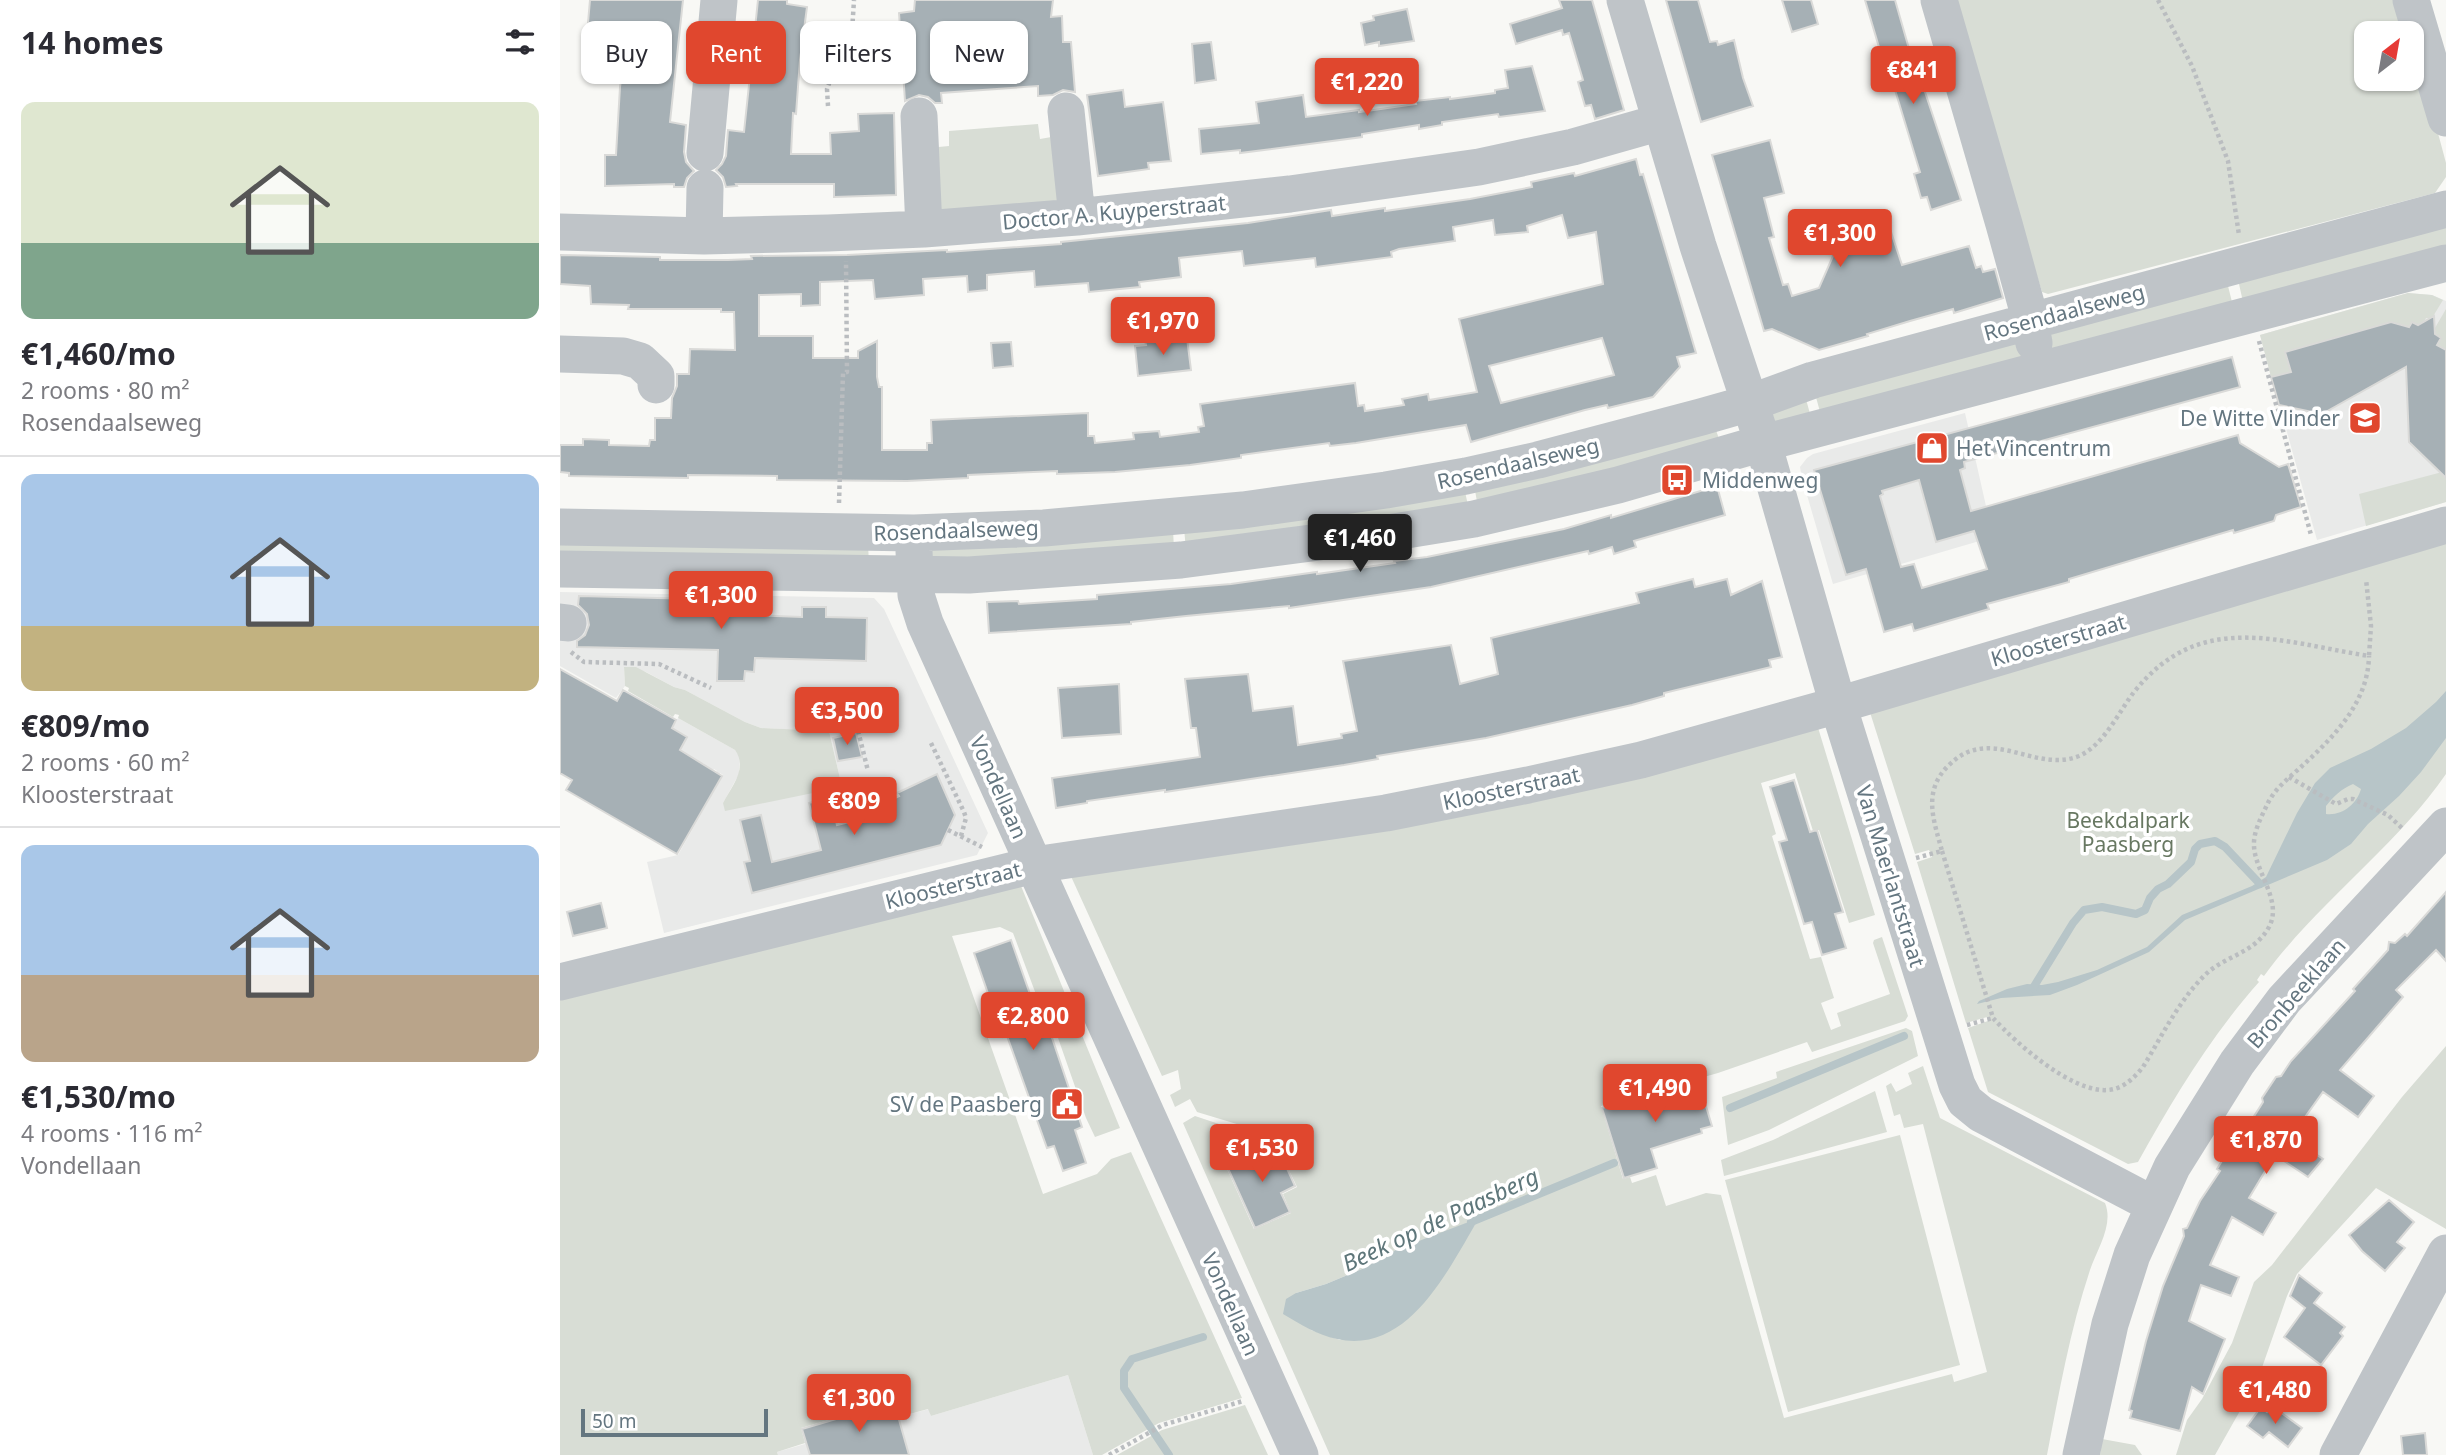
<!DOCTYPE html>
<meta charset="utf-8">
<style>
body{margin:0;font-family:"Noto Sans",sans-serif;background:#f2f2f3;color:#2b2b33;height:100vh;display:flex;flex-direction:column;font-size:26px;white-space:nowrap}
*{box-sizing:border-box;margin:0}
p{font-size:23px;color:#7c7c81}
.icon{flex:none;width:38px;height:38px;fill:none;stroke:currentColor;stroke-width:2;stroke-linecap:round;stroke-linejoin:round}
.map{position:relative;flex:1;overflow:hidden}
.sheet{display:flex;flex-direction:column;background:#fff;width:560px}
.sheet>*{flex:none}
.top-card{position:absolute;left:21px;top:21px;width:665px;height:63px;display:flex;gap:14px}
.needle{width:46px;rotate:31deg}
.controls{position:absolute;left:1794px;top:21px;display:grid;gap:14px}
.controls a{display:grid;place-items:center;width:70px;height:70px;border-radius:14px;background:#fff;box-shadow:0 2px 5px #0004;font-size:35px}
.scale{position:absolute;left:21px;bottom:18px;width:187px;box-sizing:border-box;padding-left:7px;border:4px solid #647680;border-top:0;font-size:19px;line-height:24px;white-space:nowrap;color:#647680;-webkit-text-stroke:5px #fff;paint-order:stroke}
.price{position:absolute;translate:-50% -60px;padding:0 16px;border-radius:7px;background:#e0472e;color:#fff;font-size:23px;line-height:46px;filter:drop-shadow(0 2px 4px #0008)}
.price::after{content:'';position:absolute;left:50%;top:42px;width:21px;height:16px;margin-left:-10px;background:inherit;clip-path:polygon(0 0,100% 0,50% 100%)}
.price.active{background:#222;color:#fff}
ul{padding:0;list-style:none}
li{display:grid;align-content:center;gap:14px;height:371px;padding:0 21px}
li+li{border-top:2px solid #e1e1e2}
li span{display:grid;place-items:center;height:217px;border-radius:14px;color:#555}
li>.icon{margin-inline-start:auto}
span .icon{width:126px;height:126px;fill:#fffc;stroke-width:1}
li b{font-size:30px}
h2{display:flex;justify-content:space-between;align-items:center;height:84px;padding:0 21px;font-size:30px}
.pill{padding:0 24px;border-radius:14px;background:#fff;box-shadow:0 2px 5px #0004;font-size:24px;line-height:63px}
.pill.active{background:#e0472e;color:#fff}
main{display:flex;flex:1;min-height:0}
.map>svg:first-child{display:block}
.built{fill:#e9eae9}
.green{fill:#d8ddd5;fill-rule:evenodd}
.water{fill:#b7c5c8;fill-rule:evenodd}
.lines{fill:none;stroke-linecap:round;stroke-linejoin:round}
.stream{stroke:#b7c5c8;stroke-width:8}
.building{fill:#a6b0b5;stroke:#dadad8;stroke-width:2;fill-rule:evenodd}
.path{stroke:#babdc0;stroke-width:4.5;stroke-dasharray:3.5 3.5;stroke-linecap:butt}
.minor{stroke:#bfc4c8;stroke-width:37}
.labels{text-anchor:middle;dominant-baseline:central;stroke-width:7;stroke-linejoin:round;paint-order:stroke}
.street-label{font-size:21px;fill:#647680;stroke:#fff}
.poi-label{font-size:21px;fill:#647680;stroke:#fff;text-anchor:end}
.park-label{font-size:21px;fill:#687862;stroke:#fff}
.water-label{font-size:23px;font-style:italic;fill:#5e767a;stroke:#fff}
</style>
<main>
<section class="sheet">
<h2>14 homes<svg class="icon" aria-label="filters" viewBox="0 0 24 24"><path d="M4 7h16M4 17h16"/><circle cx="9" cy="7" r="2"/><circle cx="15" cy="17" r="2"/></svg></h2>
<ul>
<li><span style="background:linear-gradient(#dfe7d0 65%,#7fa58c 0)"><svg class="icon" aria-label="home" viewBox="0 0 24 24"><path d="M3 11l9-7 9 7M6 9v11h12V9"/></svg></span><div><b>€1,460/mo</b><p>2 rooms · 80 m²</p><p>Rosendaalseweg</p></div></li>
<li><span style="background:linear-gradient(#a9c7e8 70%,#c2b280 0)"><svg class="icon" aria-label="home" viewBox="0 0 24 24"><path d="M3 11l9-7 9 7M6 9v11h12V9"/></svg></span><div><b>€809/mo</b><p>2 rooms · 60 m²</p><p>Kloosterstraat</p></div></li>
<li><span style="background:linear-gradient(#a9c7e8 60%,#b9a48a 0)"><svg class="icon" aria-label="home" viewBox="0 0 24 24"><path d="M3 11l9-7 9 7M6 9v11h12V9"/></svg></span><div><b>€1,530/mo</b><p>4 rooms · 116 m²</p><p>Vondellaan</p></div></li>
</ul>
</section>
<div class="map">
<svg width="1886" height="1455" viewBox="0 0 1886 1455">
<rect width="100%" height="100%" fill="#f8f8f5"/>
<path class="built" d="M1848 293 1872 295 1886 301V502L1757 540 1700 335Z
M1405 413 1433 537 1273 584 1242 478 1240 467 1247 458 1253 454Z
M0 592 314 598 324 609 428 833 417 855 104 933 87 862 118 855 163 775 160 773 159 776 155 774 157 771 154 769 151 772 144 768 145 765 143 763 141 766 133 762 134 759 132 757 118 753 127 737 111 730 118 718 175 750 180 757 179 774 163 803 282 787 269 731 201 728 185 722 125 690 114 687 86 672 64 667 65 686 56 698 0 666Z
M508 1375 533 1455H218L217 1452 245 1444 241 1428 334 1401 339 1417 369 1409 371 1416Z"/>
<path class="green" d="M1390 0H1842L1851 33H1806V79H1852V36L1886 163V177L1875 193 1488 294 1482 292Z
M478 124 480 139 497 136 507 201 370 214 368 148 389 146V131Z
M1886 221V257L1685 311 1677 275Z
M1666 278 1675 314 1491 351 1489 331Z
M1848 293 1872 295 1883 300 1872 318H1866L1861 327 1852 322 1849 327 1725 352 1731 372 1711 377 1700 335Z
M1886 309V350L1877 345 1872 333Z
M1455 339 1464 356 1262 419 1254 390Z
M1244 392 1252 421 1232 427 1214 421 1212 411Z
M1154 424 1161 445 918 507 914 485Z
M1886 471V502L1806 526 1799 494Z
M904 487 909 510 626 550 624 528Z
M613 529 614 550 382 566 371 555 373 545Z
M0 535 308 543 309 565 0 560Z
M1886 535V774C1834 849 1757 903 1704 976L1701 974 1697 980 1699 982C1651 1036 1613 1099 1578 1162L1568 1164 1428 1092 1408 1028 1428 1021 1427 1017 1406 1023 1357 862 1372 857 1369 850 1355 854 1308 706Z
M64 667H76L114 687 125 690 185 722 201 728 269 731 282 787 165 811 163 803C172 786 188 768 175 750L118 718 119 715 115 714 113 717 68 691 69 688 65 686Z
M1256 721 1315 915 1289 923 1259 830 1253 831 1235 773 1201 783 1216 834 1212 836 1250 959 1261 957 1274 998 1261 1003 1271 1030 1281 1026 1277 1013 1330 994 1313 943 1314 940 1322 937 1348 1016 1345 1021 1252 1052 1247 1042 1158 1073 1041 1106 1063 1179 1070 1177 1072 1183 1096 1175 1106 1206 1146 1193 1161 1195 1224 1418 1392 1374 1394 1382 1427 1372 1363 1124 1344 1128 1340 1114 1334 1116 1326 1086 1331 1083 1336 1092 1352 1084 1348 1073 1363 1066 1380 1118 1545 1203C1554 1225 1537 1249 1530 1270 1510 1330 1499 1393 1487 1455H770L623 1123 635 1116 677 1130 686 1137 659 1151 694 1229 731 1213 723 1194 737 1187 709 1129 693 1135 680 1125 637 1112 630 1099 615 1107 610 1095 621 1089 618 1070 602 1076 509 872ZM918 1219 888 1268 780 1340 751 1330 736 1293 766 1284 802 1269 820 1257Z
M461 886 560 1128 535 1137 526 1118 490 1015 477 997 453 933 440 927 392 936 483 1194 537 1174 551 1159 571 1152 682 1398 599 1423 542 1455H533L508 1375 371 1416 368 1409 339 1417 334 1401 241 1428 245 1443 217 1452 218 1455H0V993Z
M1346 1028 1352 1031 1358 1056 1209 1130 1168 1145 1162 1097 1217 1078 1216 1072Z
M1886 1046V1229L1816 1188 1737 1274 1727 1296 1698 1379 1655 1455H1616L1627 1420 1642 1399 1672 1343 1694 1282 1712 1265 1842 1097Z
M1315 1091 1327 1132 1164 1176 1161 1160 1213 1140Z
M1340 1135 1400 1365 1228 1412 1165 1180Z
M685 1405 708 1455H557L602 1430Z
M1542 1439 1575 1445 1582 1455H1540Z"/>
<path class="water" d="M1886 691V738L1861 772 1839 796 1808 824 1791 844 1767 860 1625 920 1589 952 1517 985 1490 995 1441 998 1417 1004 1419 1001 1447 989 1467 984 1482 985 1498 982 1537 970 1587 947 1622 915 1692 886 1706 877 1737 813 1755 783 1770 768 1811 749 1846 728 1876 702ZM1793 784 1801 789C1797 804 1782 816 1766 814V806C1774 796 1781 789 1793 784Z
M919 1218C889 1268 849 1355 777 1339 757 1335 740 1324 723 1314L726 1299 736 1293 766 1284 802 1269 838 1249Z"/>
<g class="lines">
<path class="stream" d="M1473 988 1513 923 1524 910 1542 907 1576 914 1585 910 1590 898 1598 889 1608 884 1631 862 1635 849 1640 844 1655 841 1665 847 1700 884
M1170 1108 1344 1036
M911 1222 1054 1163
M609 1455 564 1388V1371L572 1359 643 1337"/>
</g>
<path class="building" d="M30 0H123L110 122 126 125 124 152 126 162 134 171 127 178 124 187H114V184L45 186V155H56L60 87 67 38 27 34Z
M198 0H227V4L247 7 240 60 236 114 233 113 231 154H271L270 133 299 131 298 114 334 113 336 195 274 197V184H176L177 186 166 187 163 177 156 170 162 164 166 156 168 130 184 132Z
M355 0H493L491 17 502 16 503 42H511L515 92 503 90 493 95 478 96V86L381 93 382 103H375L368 97 359 95 345 101 339 13 354 11Z
M999 0H1032L1064 110 1035 119 1031 105 1025 106 1018 82 1023 80 1009 33 1003 35 1002 30 956 44 950 24 1002 8Z
M1106 0H1138L1150 42 1157 41 1158 45 1174 40 1183 78 1193 106 1141 122Z
M1222 0H1251L1258 24 1232 32Z
M1305 0H1335L1360 87 1363 86 1401 200 1371 210 1367 197 1361 198 1354 174 1360 172 1332 80 1329 81Z
M847 9 854 41 819 46V42L805 45 801 23 814 20 813 16Z
M651 42 656 80 635 83 632 44Z
M972 66 985 111 939 117 938 114 882 122V125L859 129V125L802 134V137L704 150 680 153V150L641 154 639 129 699 123 696 102 743 95 746 117 799 110V112L856 104 855 101 890 97V99L935 93V90L948 88 945 70Z
M563 90 565 107 603 102 611 161 588 163 589 169 538 176 527 95Z
M1210 140 1224 193 1204 198 1214 237 1209 238 1223 285 1228 284 1232 296 1259 288 1273 256 1271 248 1330 229 1342 265 1409 246 1416 268 1421 266 1423 272 1435 269 1443 298 1394 313 1393 309 1350 321 1307 334 1308 336 1259 350 1212 329 1204 331 1152 155Z
M1076 159 1080 175 1083 174 1136 353 1117 357 1120 367 1093 397 1048 408 1047 405 1025 410 911 442 906 425 796 443 770 446 769 443 681 455V458L630 465 555 472 497 474V471L408 475V478L347 481 217 480V476L128 475V478L9 476V473L0 472V445H23V439L49 440V445L89 446 90 440H95V418H111L112 398 117 386V374H129L130 349 175 350 174 312H161V309H68L69 305 31 304 30 286 0 284V255L100 257V260H168L192 259 191 256 287 255 387 250V252L501 244V242L688 223 771 210 772 216 825 208V211L910 199 972 187 971 182 1014 173 1015 176ZM1002 215 1008 238 1036 232 1043 284 899 319 917 392 869 400 868 394 842 399 844 405 805 411 804 405 798 406 795 383 640 404 644 426 638 427 639 432 600 437 599 431 573 433 574 439 535 443 534 436H528V413L371 420 372 443H367V450H322V387H319L317 377V341L298 351V358H253V336H199V295L241 294V306L260 305V282L313 280 315 299 364 295 363 279 407 276 408 292 427 290V275L474 271 475 287 528 283 529 292 580 287 579 282 621 277 619 258 682 251 684 266 755 258 756 267 832 257 831 252 839 249 895 241 893 227 933 220 935 235 968 232 967 226ZM1042 338 1054 375 941 403 929 366Z
M1874 316 1875 334 1881 338 1877 345 1886 350V478L1849 442 1846 367 1762 414 1719 405 1711 377 1731 372 1725 352 1831 322 1849 327 1852 322 1858 325Z
M609 338H627L631 370 578 376 575 346 586 345 585 341Z
M451 342 453 366 433 368 431 343Z
M1672 357 1680 387 1404 462 1405 468 1400 470 1411 511 1678 435 1680 443 1719 467 1728 464 1741 507 1716 515 1714 521 1674 533 1673 530 1509 579V582L1427 604 1429 609 1354 631 1352 624 1324 632 1306 569 1286 575 1254 470ZM1359 480 1376 542 1414 531 1427 569 1362 588 1354 564 1341 567 1320 496 1323 494 1322 491Z
M1157 486 1165 515 1074 541 1076 547 1054 554 1052 547 1029 554 1028 551 871 587 729 608V606L626 616 571 622V624L429 633 427 602 458 601 459 604 537 599V595L671 584 757 572V574L835 563 834 561 867 557 1004 529 1051 515V518Z
M1133 579 1135 587 1167 579 1171 595 1202 581 1222 657 1209 660 1211 667 1104 693V696L1072 705 926 738 817 756 818 759 784 765 605 792V790L527 801V803L496 808 492 778 640 757 636 728H631L625 679 688 674 693 711 733 706 738 745 782 738 781 734 797 731 783 661 891 645 900 684 938 674 931 638 1079 603 1076 593Z
M136 595 187 597 186 615 242 617V607H266V617L307 618 306 661 195 658 194 672 185 671 184 681H157L158 650 17 647V641L25 635 29 625 27 614 18 605 19 596 136 599Z
M0 669 57 701 63 690 116 720 112 728 127 737 120 750 162 776 117 854 6 790 12 780 0 773Z
M559 684 561 734 502 738 498 688Z
M296 733 302 757 278 761 273 738Z
M377 774 395 815 381 845 192 893 184 862 190 861 180 820 201 815 212 862 261 850 249 803 270 797 277 825 331 812 329 801 339 796 337 793Z
M1234 780 1250 832 1257 830 1283 912 1275 914 1286 948 1262 955 1252 922 1244 924 1219 842 1227 840 1210 787Z
M1886 892V961L1876 950 1836 990 1843 997 1780 1070 1814 1096 1798 1117 1763 1092 1738 1127 1746 1133 1739 1143 1763 1159 1748 1177 1715 1155 1689 1198 1716 1213 1703 1235 1672 1217 1650 1265 1679 1277 1671 1296 1641 1285 1629 1321 1665 1339 1643 1394 1632 1387 1620 1431 1570 1418 1572 1411 1569 1410 1586 1341 1603 1286 1624 1236 1623 1229 1627 1228 1640 1201 1660 1171 1657 1169 1674 1141 1677 1143 1703 1102 1702 1098 1716 1077 1721 1076 1731 1061 1795 991 1793 989 1828 950 1829 942 1835 943 1845 934 1847 936Z
M41 903 47 928 13 936 7 912Z
M451 940 477 1014 483 1011 522 1127 515 1130 526 1163 503 1171 494 1146 487 1148 447 1036 443 1037 414 953Z
M1138 1080 1152 1126 1141 1129 1142 1133 1091 1149 1097 1168 1064 1178 1042 1108 1125 1082 1126 1084Z
M715 1142 735 1186 721 1193 730 1212 695 1228 666 1164Z
M1829 1200 1854 1222 1837 1242 1845 1248 1825 1271 1802 1251 1789 1235Z
M1739 1275 1762 1293 1754 1303 1785 1327 1780 1333 1783 1336 1761 1365 1724 1337 1745 1308 1730 1296Z
M334 1402 349 1455H250L242 1429Z
M1712 1406 1742 1428 1728 1447 1709 1432 1703 1438 1687 1426 1701 1407 1707 1412Z
M1865 1433 1867 1455H1843L1841 1436Z"/>
<g class="lines">
<path class="path" d="M1598 0 1632 66 1668 161 1679 235
M268 106 267 89 274 70 291 48 294 0
M1699 341 1751 535
M279 503 283 373 287 372 286 261
M11 652 24 662 99 664 151 688
M288 690 308 771
M371 743 404 812 406 818 401 836
M1729 777 1776 804 1788 799H1793L1828 815 1844 830
M388 830 422 847
M1382 851 1433 1018C1456 1043 1512 1093 1548 1090 1563 1089 1574 1078 1583 1067 1602 1036 1619 1000 1646 974 1665 956 1695 953 1709 927 1723 901 1695 872 1694 846 1693 833 1701 817 1707 805 1714 789 1729 778 1742 766 1775 736 1808 702 1809 656
M1356 858 1382 851C1374 821 1362 792 1388 766 1430 723 1474 774 1519 756 1544 745 1558 713 1574 692 1640 609 1720 642 1809 656L1811 626 1806 579
M1407 1025 1433 1018
M549 1455 603 1425 683 1401"/>
<path class="minor" d="M1065 0 1138 246 1203 443 1278 705 1397 1085 1405 1101 1421 1114 1594 1205
M1379 0 1444 224 1468 311 1474 343
M1851 0 1886 118
M506 111 517 217
M359 116 364 229
M145 153 159 0
M0 232 144 236 268 233 364 229 517 217 730 194 919 167 1013 147 1101 122
M144 236 145 188
M0 354 63 356 80 361 96 376V385
M0 527 354 533 484 528 683 510 826 490 906 476 978 460 1141 417 1190 403 1253 380 1886 209
M354 551 356 595 365 623 740 1455
M0 569 409 575 621 560 828 533 914 519 1058 485 1203 443 1886 263
M0 622 8 623
M0 982 474 865 826 813 968 785 1081 760 1278 705 1886 525
M1521 1455 1550 1324 1572 1255 1612 1167 1677 1063 1724 1000 1886 826
M1778 1455 1886 1253"/>
</g>
<defs>
<symbol id="school-square" viewBox="-11 -11 22 22"><rect x="-9" y="-9" width="18" height="18" rx="4" fill="#e0472e" stroke="#fff"/><path d="M0-5L7-2L0 1L-7-2ZM-4 1L0 2.5L4 1V4Q0 6-4 4Z" fill="#fff"/></symbol>
<symbol id="shop-square" viewBox="-11 -11 22 22"><rect x="-9" y="-9" width="18" height="18" rx="4" fill="#e0472e" stroke="#fff"/><path d="M-5-2.5h2.3a2.7 3.5 0 0 1 5.4 0H5L5.5 6h-11ZM-1.5-2.5h3a1.5 2.3 0 0 0-3 0Z" fill="#fff"/></symbol>
<symbol id="bus-square" viewBox="-11 -11 22 22"><rect x="-9" y="-9" width="18" height="18" rx="4" fill="#e0472e" stroke="#fff"/><path d="M-5-6H5V4H4V6H2V4H-2V6H-4V4H-5ZM-3.5-4V0h7V-4ZM-3.5 1.2v1.5H-2V1.2ZM2 1.2v1.5H3.5V1.2Z" fill="#fff"/></symbol>
<symbol id="civic-square" viewBox="-11 -11 22 22"><rect x="-9" y="-9" width="18" height="18" rx="4" fill="#e0472e" stroke="#fff"/><path d="M-.6-6.5H3V-4.5H.6V-3L4-1V1h2V6H-6V1h2V-1L-.6-3ZM-1.2 2.5V6h2.4V2.5Z" fill="#fff"/></symbol>
</defs>
<g fill-rule="evenodd">
<use href="#school-square" x="1786" y="399" width="38" height="38"/>
<use href="#shop-square" x="1353" y="429" width="38" height="38"/>
<use href="#bus-square" x="1098" y="461" width="38" height="38"/>
<use href="#civic-square" x="488" y="1085" width="38" height="38"/>
</g>
<g class="labels">
<g class="street-label">
<text transform="translate(554 212) rotate(-5)">Doctor A. Kuyperstraat</text>
<text transform="translate(1504 312) rotate(-15)">Rosendaalseweg</text>
<text transform="translate(958 463) rotate(-13)">Rosendaalseweg</text>
<text transform="translate(396 530) rotate(-2)">Rosendaalseweg</text>
<text transform="translate(1498 640) rotate(-16)">Kloosterstraat</text>
<text transform="translate(439 787) rotate(66)">Vondellaan</text>
<text transform="translate(951 788) rotate(-12)">Kloosterstraat</text>
<text transform="translate(1331 876) rotate(73)">Van Maerlantstraat</text>
<text transform="translate(393 885) rotate(-14)">Kloosterstraat</text>
<text transform="translate(1736 993) rotate(-49)">Bronbeeklaan</text>
<text transform="translate(671 1304) rotate(66)">Vondellaan</text>
</g>
<g class="poi-label">
<text x="1780" y="418">De Witte Vlinder</text>
<text x="1396" y="448" text-anchor="start">Het Vincentrum</text>
<text x="1142" y="480" text-anchor="start">Middenweg</text>
<text x="482" y="1104">SV de Paasberg</text>
</g>
<g class="park-label">
<text x="1568" y="820">Beekdalpark<tspan x="1568" dy="24">Paasberg</tspan></text>
</g>
<g class="water-label">
<text transform="translate(880 1219) rotate(-25)">Beek op de Paasberg</text>
</g>
</g>
</svg>
<div class="controls">
<a><svg class="needle" viewBox="-14 -14 28 28"><path d="M0-13l5 13h-10z" fill="#e53935"/><path d="M0 13l5-13h-10z" fill="#7c7c81"/></svg></a>
</div>
<div class="scale">50 m</div>
<b class="price" style="left:1353px;top:106px">€841</b>
<b class="price" style="left:807px;top:118px">€1,220</b>
<b class="price" style="left:1280px;top:269px">€1,300</b>
<b class="price" style="left:603px;top:357px">€1,970</b>
<b class="price active" style="left:800px;top:574px">€1,460</b>
<b class="price" style="left:161px;top:631px">€1,300</b>
<b class="price" style="left:287px;top:747px">€3,500</b>
<b class="price" style="left:294px;top:837px">€809</b>
<b class="price" style="left:473px;top:1052px">€2,800</b>
<b class="price" style="left:1095px;top:1124px">€1,490</b>
<b class="price" style="left:1706px;top:1176px">€1,870</b>
<b class="price" style="left:702px;top:1184px">€1,530</b>
<b class="price" style="left:1715px;top:1426px">€1,480</b>
<b class="price" style="left:299px;top:1434px">€1,300</b>
<div class="top-card">
<a class="pill">Buy</a>
<a class="pill active">Rent</a>
<a class="pill">Filters</a>
<a class="pill">New</a>
</div>
</div>
</main>
